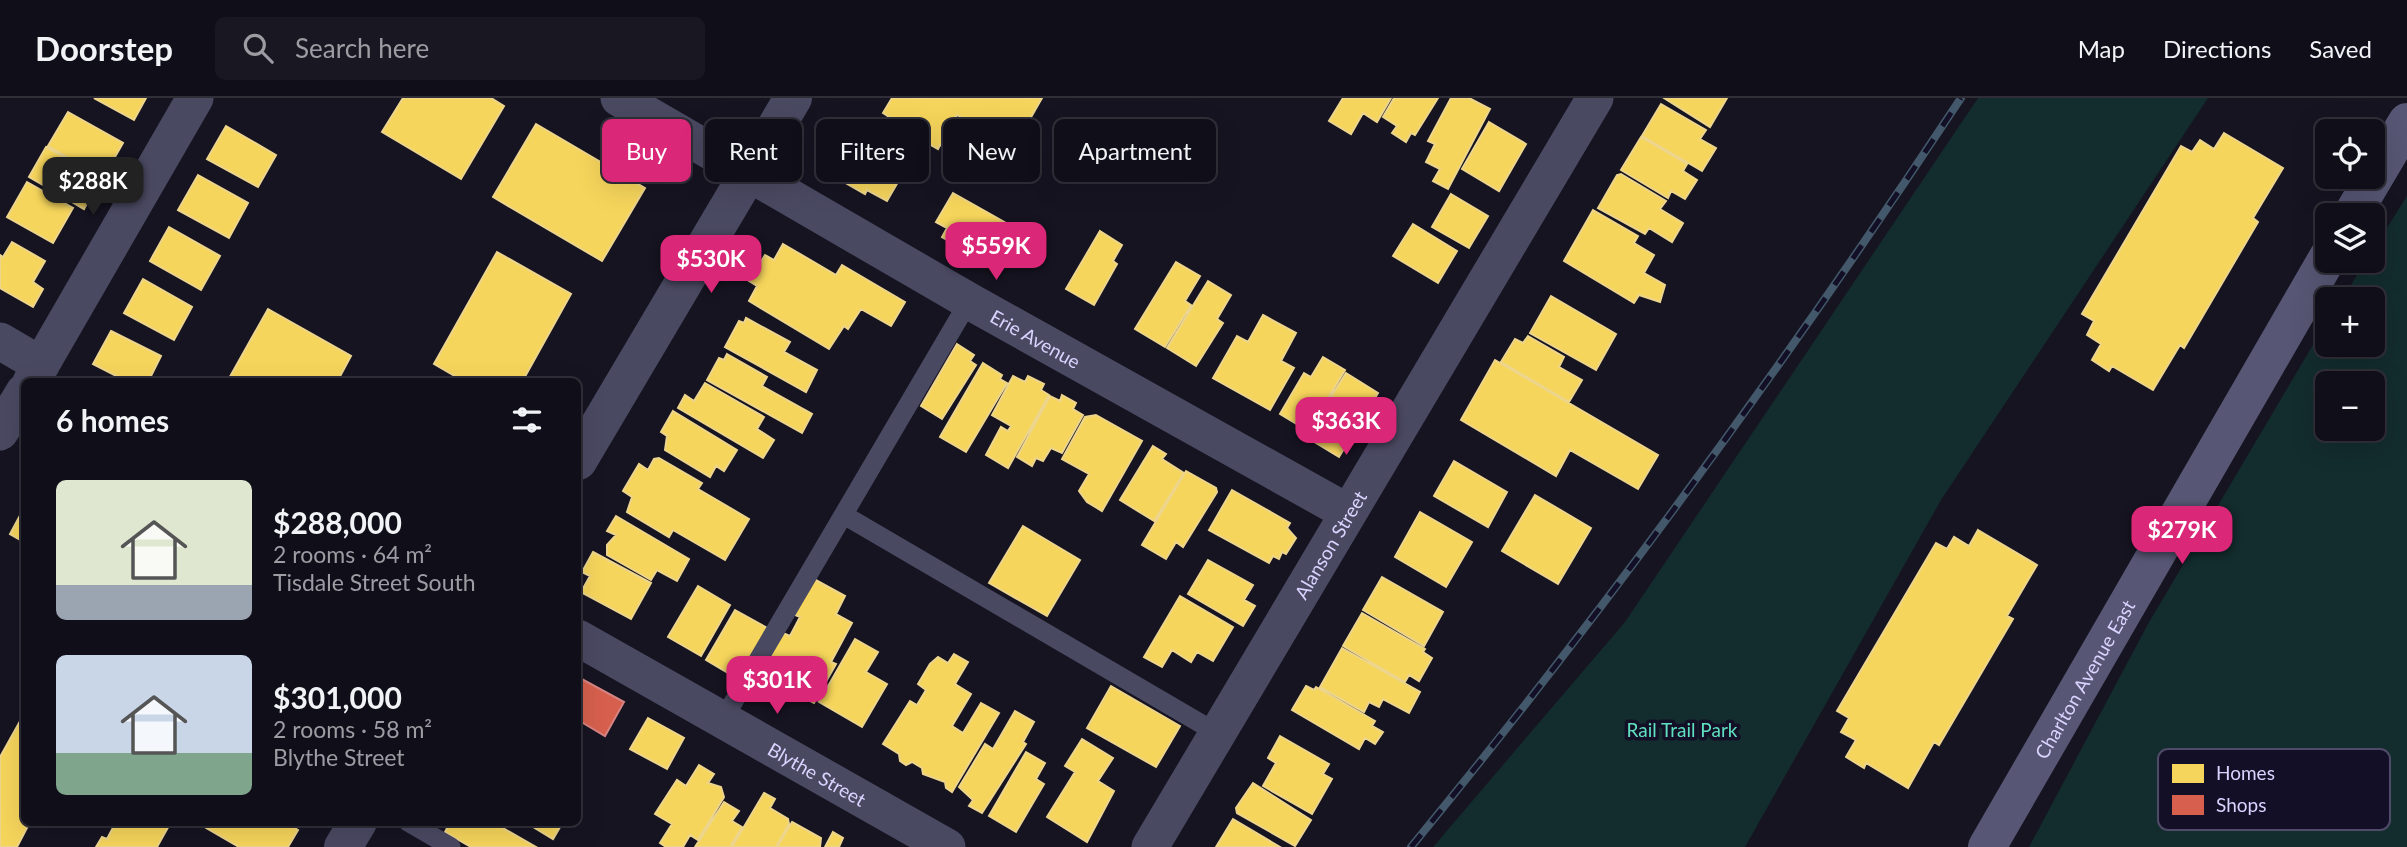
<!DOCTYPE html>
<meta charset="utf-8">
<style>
body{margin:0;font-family:Lato,sans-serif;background:#191822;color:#f1f3f6;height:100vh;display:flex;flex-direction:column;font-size:26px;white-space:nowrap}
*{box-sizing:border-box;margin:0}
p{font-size:23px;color:#9c9ca2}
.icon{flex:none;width:38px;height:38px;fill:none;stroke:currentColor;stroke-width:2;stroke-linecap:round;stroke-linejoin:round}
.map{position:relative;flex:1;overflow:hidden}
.panel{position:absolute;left:21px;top:280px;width:560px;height:448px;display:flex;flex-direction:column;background:#100f19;border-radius:10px;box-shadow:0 7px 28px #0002,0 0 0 2px #302f38}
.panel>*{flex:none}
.top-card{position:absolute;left:602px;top:21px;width:665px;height:63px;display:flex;gap:14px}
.buttons{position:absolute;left:2315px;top:21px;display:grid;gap:14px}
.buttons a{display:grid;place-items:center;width:70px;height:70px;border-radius:10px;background:#100f19;box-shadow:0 7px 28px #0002,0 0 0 2px #302f38;font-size:35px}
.price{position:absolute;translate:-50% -60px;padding:0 16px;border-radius:14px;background:#db2777;color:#fff;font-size:23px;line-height:46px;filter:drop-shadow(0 2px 4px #0008)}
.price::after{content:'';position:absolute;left:50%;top:42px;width:21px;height:16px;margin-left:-10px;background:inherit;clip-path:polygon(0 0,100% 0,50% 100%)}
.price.selected{background:#222;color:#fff}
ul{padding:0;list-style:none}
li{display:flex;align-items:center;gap:21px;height:175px;padding:0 35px}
li span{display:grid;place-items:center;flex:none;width:196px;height:140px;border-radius:10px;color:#555}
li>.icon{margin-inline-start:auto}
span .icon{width:84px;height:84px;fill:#fffc;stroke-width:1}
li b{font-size:30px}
h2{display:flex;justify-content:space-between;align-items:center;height:84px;padding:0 35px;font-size:30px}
.chip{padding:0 24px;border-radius:10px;background:#100f19;box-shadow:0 7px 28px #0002,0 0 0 2px #302f38;font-size:24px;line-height:63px}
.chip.selected{background:#db2777;color:#fff}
header{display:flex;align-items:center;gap:42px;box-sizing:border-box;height:98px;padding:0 35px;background:#100f19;border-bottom:2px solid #302f38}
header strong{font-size:33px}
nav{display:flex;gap:38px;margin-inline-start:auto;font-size:24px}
.search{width:490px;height:63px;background:#191822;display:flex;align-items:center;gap:18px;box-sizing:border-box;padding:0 24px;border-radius:10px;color:#9c9ca2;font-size:26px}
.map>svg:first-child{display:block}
.green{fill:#132c2d;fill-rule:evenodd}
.homes{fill:#f6d55c;stroke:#edd58d;stroke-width:2}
.shops{fill:#d6604d;stroke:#d78382;stroke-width:2}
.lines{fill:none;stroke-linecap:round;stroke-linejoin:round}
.service{stroke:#4a4962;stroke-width:19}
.minor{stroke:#4a4962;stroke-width:37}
.tertiary{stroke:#4a4962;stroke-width:38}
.secondary{stroke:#575674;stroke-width:38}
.rail-casing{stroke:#43596b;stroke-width:8}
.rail{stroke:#130f26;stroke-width:5;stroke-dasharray:16;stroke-linecap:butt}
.labels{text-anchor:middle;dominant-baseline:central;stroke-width:7;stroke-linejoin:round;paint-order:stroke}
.street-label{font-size:19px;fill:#d9d4ff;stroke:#130f26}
.park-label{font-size:19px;fill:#5fe0c0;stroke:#130f26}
.key{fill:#130f26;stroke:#4e4a67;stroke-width:2}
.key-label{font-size:19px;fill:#d9d4ff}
</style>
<header>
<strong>Doorstep</strong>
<div class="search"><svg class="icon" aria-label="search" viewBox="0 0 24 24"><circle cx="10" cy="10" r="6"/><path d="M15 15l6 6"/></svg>Search here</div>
<nav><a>Map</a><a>Directions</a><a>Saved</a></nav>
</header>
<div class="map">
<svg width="2407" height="749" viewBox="0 0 2407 749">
<rect width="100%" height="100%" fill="#161421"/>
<path class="green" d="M1978 0H2208L1941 402 1745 749H1433L1625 524Z
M2407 98V749H2029L2148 526 2327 223 2328 247H2373V201H2342L2366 163H2373V152ZM2328 285H2373V331H2328Z"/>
<path class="homes" d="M94 0H146L134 22Z
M403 0H491L504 8 461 81 382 34Z
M892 0H1042L1014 49 997 39 993 47 970 34 975 27 957 17 952 25 959 29 947 51 940 47 938 51 887 22 889 19 883 15Z
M1343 0H1391L1377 24 1363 15 1351 36 1329 23Z
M1394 0H1438L1415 37 1411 35 1406 44 1392 35 1397 28 1383 19Z
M1451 0H1469L1490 11 1448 91 1433 83 1440 71 1426 64 1435 46 1428 43Z
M1664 0H1727L1710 29Z
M1661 6 1706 32 1700 41 1716 50 1702 73 1642 38Z
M68 14 123 45 103 80 48 48Z
M1489 24 1526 46 1499 93 1462 71Z
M536 26 645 90 602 163 493 99Z
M226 28 276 57 258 89 207 61Z
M2224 35 2283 70 2253 120 2258 124 2184 250 2180 247 2153 292 2112 268 2109 273 2092 262 2101 246 2087 237 2094 223 2082 216 2181 48 2192 54 2200 42 2214 51Z
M850 37 906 70 887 103 867 92 865 96 828 75Z
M1641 39 1687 66 1683 73 1697 82 1685 101 1671 93 1668 100 1621 72Z
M46 49 101 79 84 111 29 79Z
M1621 76 1666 103 1660 111 1683 125 1672 144 1649 130 1645 136 1598 110 1617 77Z
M198 77 248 105 229 140 178 112Z
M27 84 73 110 53 145 7 119Z
M953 95 1008 126 986 164 942 139 947 130 936 124Z
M1451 96 1488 118 1469 150 1432 129Z
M1593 112 1638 138 1634 145 1654 157 1644 175 1665 187 1660 204 1639 197 1634 205 1564 163Z
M1413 126 1457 153 1438 185 1393 158Z
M169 129 220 158 201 192 150 163Z
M1100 133 1122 147 1113 163 1117 166 1094 207 1066 191Z
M12 144 45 163 33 184 43 191 33 209 0 190V157L3 159Z
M783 146 836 177 842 167 905 204 891 228 861 211 848 231 844 228 829 251 749 203 757 188 749 183 765 157 774 162Z
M497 154 571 196 522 284H465L434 266Z
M1176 164 1200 178 1185 203 1191 207 1165 249 1135 231Z
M143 181 192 209 174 242 124 215Z
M1208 183 1231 197 1217 221 1223 225 1196 268 1167 250Z
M1551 198 1616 236 1596 272 1530 235Z
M268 211 351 258 337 284H227Z
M1263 217 1296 235 1281 263 1294 270 1270 312 1213 280 1237 238 1248 244Z
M746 220 790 244 784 254 817 272 806 294 725 249 739 223 744 225Z
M111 233 161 258 148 284H128L93 266Z
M1528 238 1564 259 1559 269 1582 282 1569 304 1501 264 1515 241 1523 245Z
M957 246 974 257 970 263 976 267 942 321 921 308Z
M727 256 767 279 762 288 812 316 802 335 707 282 719 260 724 262Z
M1323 259 1345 272 1308 333 1280 316 1304 275 1311 279Z
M1495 262 1658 357 1638 391 1570 352 1556 378 1461 322Z
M983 265 1002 277 1000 281 1007 285 966 354 940 339Z
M1346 275 1378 295 1339 359 1306 339Z
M1013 278 1025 284 1028 278 1044 286 1041 292 1049 297 1008 370 986 357 1001 329 1008 333 1011 328 992 317Z
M705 285 764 319 757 331 774 342 763 360 678 310 685 297 694 303Z
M1062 297 1076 305 1073 311 1083 317 1062 355 1051 350 1043 363 1036 360 1032 368 1017 359 1050 298 1060 303Z
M673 313 737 352 724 373 716 368 710 379 665 352 667 338 661 334Z
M1096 317 1142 343 1102 413 1087 404 1079 393 1089 376 1062 361 1085 319Z
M1153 348 1166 356 1162 361 1184 375 1154 423 1120 402Z
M659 360 702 385 698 391 749 421 725 462 673 432 669 439 627 414 632 399 623 393 639 366 648 372 654 361Z
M1454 363 1507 394 1488 429 1434 398Z
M1186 373 1216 390 1217 394 1183 449 1176 444 1166 461 1142 447Z
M1232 392 1290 425 1287 430 1296 440 1286 456 1282 454 1279 461 1273 458 1269 465 1209 432Z
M1535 397 1591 430 1558 486 1502 453Z
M24 410V444L10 436Z
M1420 414 1472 444 1446 489 1395 459Z
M616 418 689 461 677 483 657 472 651 482 607 457V447L616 437 607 433Z
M1023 428 1080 462 1047 518 989 485Z
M1978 432 2037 467 2007 518 2013 521 1939 647 1934 644 1908 690 1866 665 1864 670 1846 659 1856 642 1841 634 1849 620 1837 613 1936 445 1947 451 1954 439 1969 448Z
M593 454 651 485 631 521 581 494 590 478 582 474Z
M1208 462 1253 487 1244 502 1255 508 1243 528 1188 496Z
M1382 479 1443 514 1424 548 1363 512Z
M812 480 845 498 836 516 852 525 831 564 836 566 814 605 793 594 796 589 785 582 782 588 760 576 783 535 790 538 800 519 793 516Z
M698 488 730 507 701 558 668 539Z
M1180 498 1233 529 1213 563 1197 554 1191 564 1172 552 1162 569 1144 559Z
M735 512 769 531 740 582 706 562Z
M1362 515 1425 551 1423 554 1432 560 1419 583 1409 577 1405 584 1343 548Z
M855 541 878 554 866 574 887 586 862 629 819 604Z
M1342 550 1420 594 1409 615 1383 601 1379 609 1369 604 1364 614 1320 589Z
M954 556 968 564 955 586 971 596 952 628 963 635 981 605 999 615 952 694 946 690 945 684 923 676 922 670 912 664 906 667 900 663 899 656 883 646 910 603 917 607 926 592 918 586 930 566 938 559 948 565Z
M1111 588 1180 628 1156 669 1087 630Z
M1306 588 1314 592 1316 589 1375 623 1372 628 1383 634 1375 646 1365 640 1359 651 1292 612Z
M1015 613 1034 624 1023 644 1026 646 982 715 969 708 973 702 959 689 985 646 993 651Z
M24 616V724H30L17 749H0V659Z
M648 620 684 640 667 671 630 651Z
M1280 638 1329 666 1323 676 1332 681 1312 716 1263 688 1276 665 1268 660Z
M1082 641 1113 660 1098 683 1114 693 1087 744 1047 719 1075 674 1065 668Z
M1026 654 1045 665 1036 681 1044 686 1016 734 989 718Z
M699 667 714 676 708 685 721 689 724 699 698 742 690 737 683 749H666L660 745 672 726 655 716 677 682 686 688Z
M1253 685 1311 722 1295 748 1237 715 1236 710Z
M764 695 775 701 770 710 788 721 789 726 776 749H732Z
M724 704 739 713 732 723 742 729 730 749H695Z
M1233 721 1280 749H1216Z
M116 724H171L157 749H96L102 739 107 741Z
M203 724H285L298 732 288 749H239L201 727Z
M450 724H506L503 730 536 749H471L445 734Z
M525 724H563L553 741Z
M792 724 821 740 820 749H777Z
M833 734 843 740 839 749H825Z"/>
<path class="shops" d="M578 579 624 604 605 638 578 622Z"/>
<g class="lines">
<path class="service" d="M844 417 1217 635
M724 620 969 203
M408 724 451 749"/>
<g class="minor">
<path id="s1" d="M619 0 969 203 1347 414"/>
<path d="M0 243 41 267"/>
<path d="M31 284 195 0"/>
<path d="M0 334 24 294"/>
<path id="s2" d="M578 540 947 749"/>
<path id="s3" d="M1150 749 1595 0"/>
</g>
<path class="tertiary" d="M578 363 793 0
M343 749 358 724"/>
<g class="secondary">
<path d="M2352 117 2407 24"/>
<path id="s4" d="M1987 749 2328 159"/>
</g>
<defs>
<path id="rail" d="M1411 749C1608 509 1790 259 1961 0"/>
</defs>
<use href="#rail" class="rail-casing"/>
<use href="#rail" class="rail"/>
</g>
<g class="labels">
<g class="street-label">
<text stroke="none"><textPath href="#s1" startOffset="481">Erie Avenue</textPath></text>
<text stroke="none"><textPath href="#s3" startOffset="352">Alanson Street</textPath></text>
<text stroke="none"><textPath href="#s4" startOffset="194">Charlton Avenue East</textPath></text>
<text stroke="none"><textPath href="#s2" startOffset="275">Blythe Street</textPath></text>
</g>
<g class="park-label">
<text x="1682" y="631">Rail Trail Park</text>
</g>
</g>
<rect x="2158" y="651" width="232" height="81" rx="10" class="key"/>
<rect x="2172" y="666" width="32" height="19" fill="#f6d55c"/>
<rect x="2172" y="697" width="32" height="20" fill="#d6604d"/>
<g class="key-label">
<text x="2216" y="682">Homes</text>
<text x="2216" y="714">Shops</text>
</g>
</svg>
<div class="buttons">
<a><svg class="icon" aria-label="locate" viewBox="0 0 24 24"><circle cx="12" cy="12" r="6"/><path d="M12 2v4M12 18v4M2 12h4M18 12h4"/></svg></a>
<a><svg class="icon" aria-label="layers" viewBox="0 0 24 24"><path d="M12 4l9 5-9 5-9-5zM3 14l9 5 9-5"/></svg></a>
<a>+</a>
<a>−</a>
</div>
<b class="price selected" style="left:93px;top:119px">$288K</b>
<b class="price" style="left:996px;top:184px">$559K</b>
<b class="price" style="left:711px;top:197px">$530K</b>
<b class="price" style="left:1346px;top:359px">$363K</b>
<b class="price" style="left:2182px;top:468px">$279K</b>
<b class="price" style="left:777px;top:618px">$301K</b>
<div class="top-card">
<a class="chip selected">Buy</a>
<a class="chip">Rent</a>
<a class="chip">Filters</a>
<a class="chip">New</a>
<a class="chip">Apartment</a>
</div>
<section class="panel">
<h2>6 homes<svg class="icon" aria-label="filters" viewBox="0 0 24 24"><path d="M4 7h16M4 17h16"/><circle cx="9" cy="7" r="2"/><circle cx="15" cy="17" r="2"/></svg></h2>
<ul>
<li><span style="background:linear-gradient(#dfe7d0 75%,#9aa5b1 0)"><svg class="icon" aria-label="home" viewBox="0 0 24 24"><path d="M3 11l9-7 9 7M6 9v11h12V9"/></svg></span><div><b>$288,000</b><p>2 rooms · 64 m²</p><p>Tisdale Street South</p></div></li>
<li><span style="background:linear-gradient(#c9d6e8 70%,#7fa58c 0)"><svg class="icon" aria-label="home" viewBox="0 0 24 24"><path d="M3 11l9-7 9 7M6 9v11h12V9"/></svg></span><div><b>$301,000</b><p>2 rooms · 58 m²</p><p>Blythe Street</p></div></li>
</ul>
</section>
</div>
